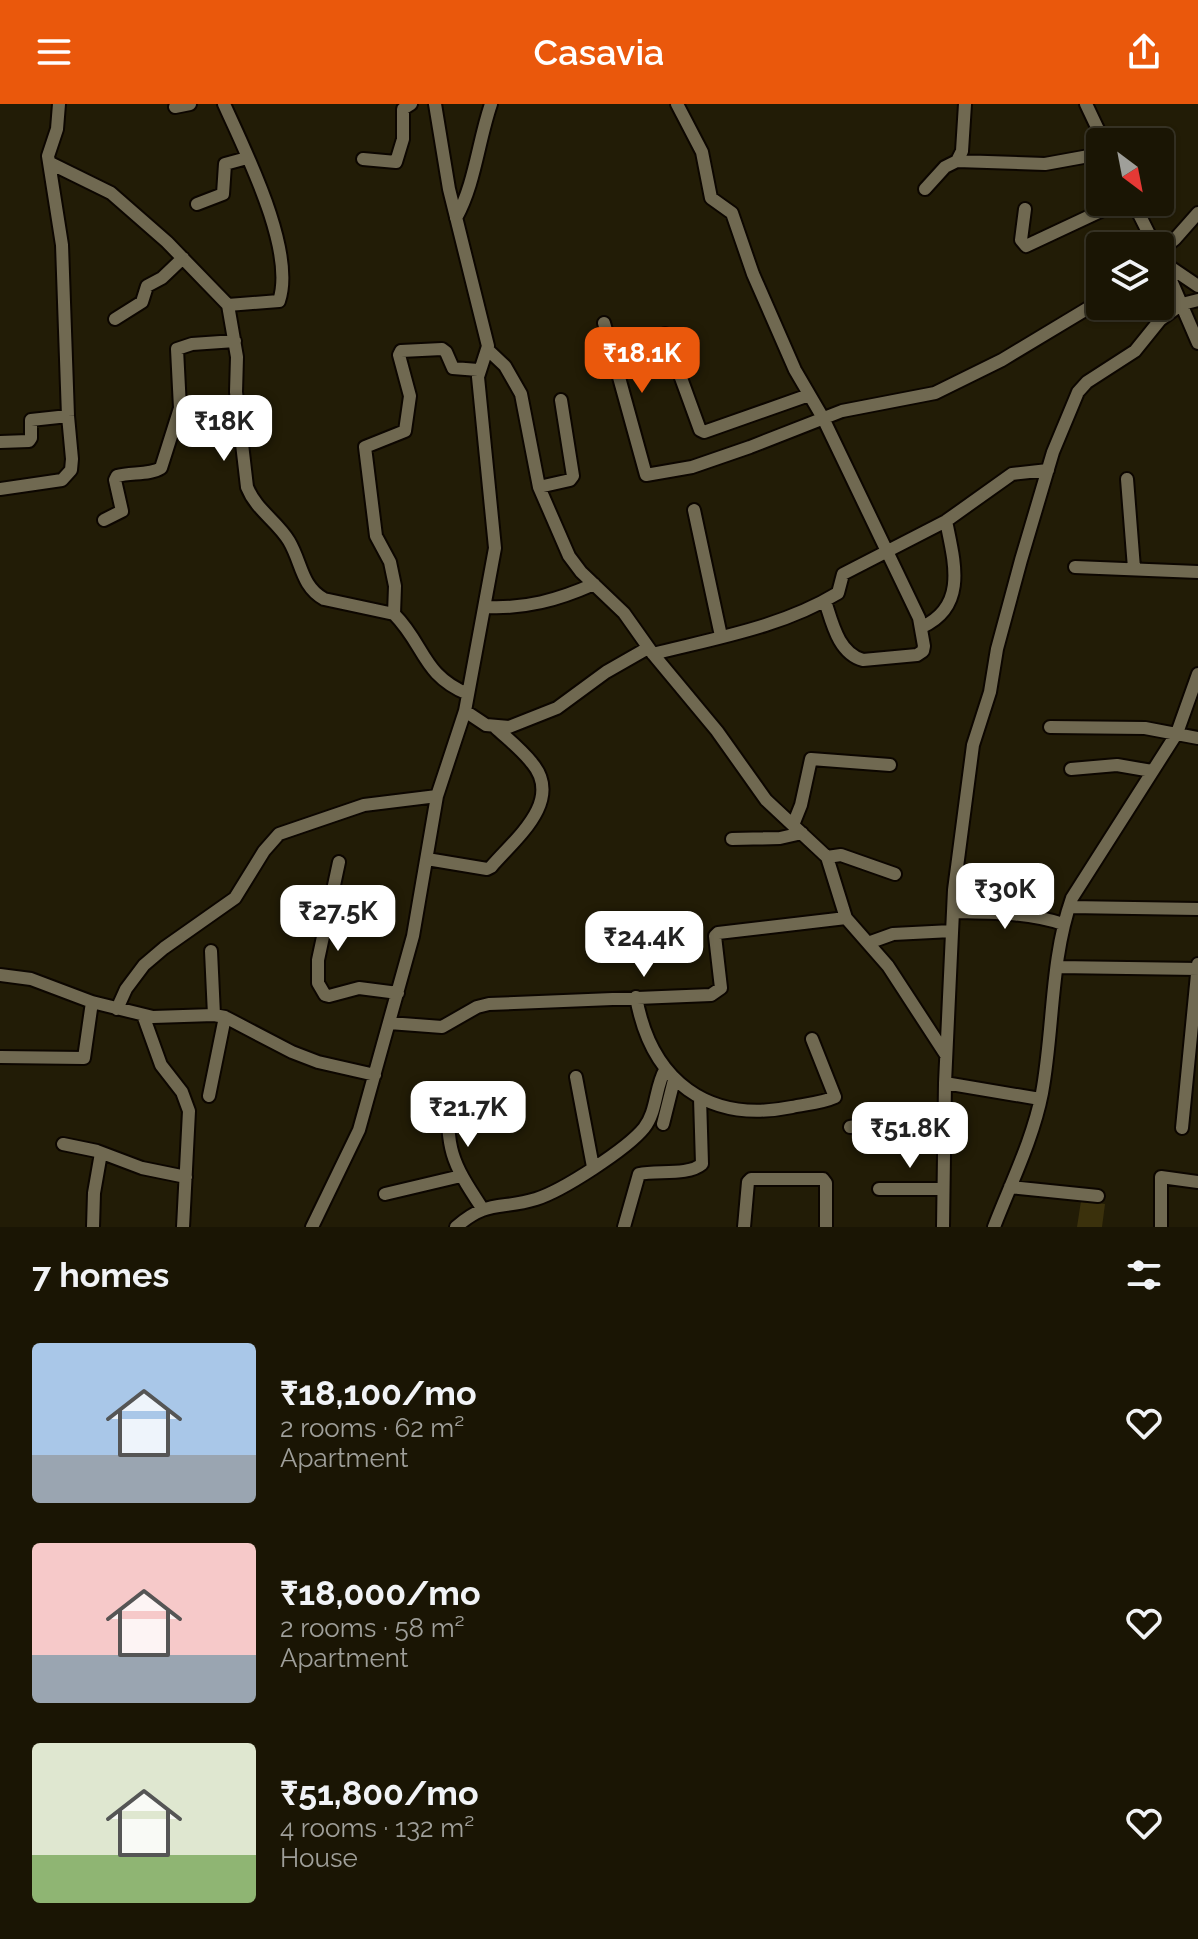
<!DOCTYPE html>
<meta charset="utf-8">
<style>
body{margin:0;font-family:Raleway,sans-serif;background:#272213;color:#f1f3f6;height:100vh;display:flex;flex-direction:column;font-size:30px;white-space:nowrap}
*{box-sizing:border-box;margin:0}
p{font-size:26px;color:#9f9f9a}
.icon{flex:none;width:44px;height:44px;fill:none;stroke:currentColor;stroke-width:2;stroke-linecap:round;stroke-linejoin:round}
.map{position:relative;height:1123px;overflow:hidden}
.drawer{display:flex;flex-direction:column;background:#1a1504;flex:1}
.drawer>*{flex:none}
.needle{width:52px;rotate:148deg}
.fabs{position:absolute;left:1086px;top:24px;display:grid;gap:16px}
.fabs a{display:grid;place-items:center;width:88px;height:88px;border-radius:8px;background:#1a1504;box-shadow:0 2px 6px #0004,0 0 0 2px #383426;font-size:40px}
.price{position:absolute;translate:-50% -68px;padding:0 18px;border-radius:16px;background:#fff;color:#222;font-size:26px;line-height:52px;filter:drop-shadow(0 2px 4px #0008)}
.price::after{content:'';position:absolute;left:50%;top:48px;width:24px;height:18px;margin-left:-12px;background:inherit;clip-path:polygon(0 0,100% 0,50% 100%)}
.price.current{background:#ea580c;color:#fff}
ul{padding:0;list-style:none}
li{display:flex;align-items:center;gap:24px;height:200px;padding:0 32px}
li span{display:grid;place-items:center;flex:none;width:224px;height:160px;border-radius:8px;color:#555}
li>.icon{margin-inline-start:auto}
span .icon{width:96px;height:96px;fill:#fffc;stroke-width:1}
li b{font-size:34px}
h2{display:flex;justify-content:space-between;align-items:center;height:96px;padding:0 32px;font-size:34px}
header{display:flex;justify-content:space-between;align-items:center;height:104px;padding:0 32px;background:#ea580c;color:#fff;font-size:36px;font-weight:600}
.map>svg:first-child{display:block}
.building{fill:#3b310c}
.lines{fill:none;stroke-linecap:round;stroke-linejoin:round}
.minor-casing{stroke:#0c0600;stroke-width:16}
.minor{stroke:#706951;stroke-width:12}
</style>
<header><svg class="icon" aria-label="menu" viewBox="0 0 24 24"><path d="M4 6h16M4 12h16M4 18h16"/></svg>Casavia<svg class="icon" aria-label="share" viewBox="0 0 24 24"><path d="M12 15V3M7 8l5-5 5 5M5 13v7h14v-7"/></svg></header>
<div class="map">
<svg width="1198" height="1123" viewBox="0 0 1198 1123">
<rect width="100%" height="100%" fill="#221c06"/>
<path class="building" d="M1081 1097 1105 1100 1102 1123H1077Z"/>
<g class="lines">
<defs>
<path id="minor" d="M224 0C245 47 296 147 279 197L228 201
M677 0 702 48 711 94 732 109 753 170 795 266 823 314 919 514 924 542 923 547 917 551 863 556C838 549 832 518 825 497
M1086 0 1104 38
M175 3 190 0
M363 55 396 58 403 35V5L411 0
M957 57 962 47 965 0
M50 59 111 89 167 138 228 201 237 253 236 288 247 383C256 406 277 417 289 437 302 459 301 482 324 495L394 510C425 541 422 571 468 590
M925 85 945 63 957 57 1045 60 1100 50
M1133 98 1155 142
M197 100 223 90 225 60 247 54
M1025 105 1021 136 1026 142 1120 98
M456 114C475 80 478 38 491 0
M1160 147 1175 135 1198 109
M1160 151 1198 239
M1164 159 1198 182
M115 215 142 198 147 182 162 174 183 154
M604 219 646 371 692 363 750 343 842 307 935 289 1002 256 1100 197
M665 230 700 326 704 328 809 291
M487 245 505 262 521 290 539 383 569 452 581 468 624 509 653 550 717 627 766 696 827 753 846 814 888 862 946 951
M0 338 29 337 31 334V316L68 312
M1127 375 1134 464
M539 383 570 376 573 372 561 296
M0 385 62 376 71 366 72 355 68 312 62 141 48 52 57 25 59 0
M694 406 721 532
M104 416 122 407 115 376 117 372C130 368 150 371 161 364L180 304 177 245 192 240 235 237
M1075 463 1198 468
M486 503C525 505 558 496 594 480
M394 510 395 482 390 458 376 432 365 343 405 327 410 292 399 251 401 247 442 245 446 248 453 264 478 266
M922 523C968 502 954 457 946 417
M653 550C716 534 782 523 838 489L843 470 946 417 1012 370 1048 366
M465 607 486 621 509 623 557 604 606 568 648 544
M1050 623 1145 624 1198 634
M1071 665 1117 661 1152 667
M793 721 801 701 811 655 890 661
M732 735 780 734 802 729
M827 753 841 751 895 770
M427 755 487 765 491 763C515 735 564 697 532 659 522 646 508 635 496 624
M339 758 318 856V879L325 891 329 892 359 884 398 889
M1069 803 1198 805
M953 808C990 809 1027 808 1063 820
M868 839 893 830 952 827
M211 847 214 911
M1057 863 1198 865
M0 871 31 875 92 898 153 913 214 911 225 913 292 948 318 958 375 971
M636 893C651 977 708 1020 792 1003 806 1000 822 999 835 993L812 935
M117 905 126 885 144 861 164 844 235 794 264 747 279 730 364 701 437 692
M143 911 161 961 182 988 189 1007 183 1123
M389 919 442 923 477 903 489 900 711 891 721 884 715 832 718 829 846 814
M0 953 84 954 92 898
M576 973 593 1063
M945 979 1040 995
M448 988C447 1046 450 1056 482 1104
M209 992 225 913
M663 1020 674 976
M850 1023 944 1007
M1182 1024 1198 860
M63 1040 97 1047 142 1064 186 1073
M1010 1083 1098 1092
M879 1085H943
M385 1090 461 1072
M93 1123 94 1089 101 1049
M312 1123 359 1026 413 832 437 692 465 607 495 444 478 273 488 242 449 85 435 0
M456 1123C488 1095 500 1106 536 1095 562 1087 627 1045 644 1024 657 1008 655 983 665 966
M624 1123 639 1070C657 1066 688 1072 702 1060L700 994
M744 1123 748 1078 751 1075H823L826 1079V1123
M943 1123 945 979 954 786 973 641 990 588 997 545 1021 456 1053 348 1078 288 1087 278 1135 247 1160 216 1182 200 1198 196
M994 1123C1011 1079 1033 1035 1042 989 1054 924 1050 856 1072 794L1177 629 1198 570
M1161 1123V1073L1198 1078"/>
</defs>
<use href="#minor" class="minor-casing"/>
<use href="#minor" class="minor"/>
</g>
</svg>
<div class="fabs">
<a><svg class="needle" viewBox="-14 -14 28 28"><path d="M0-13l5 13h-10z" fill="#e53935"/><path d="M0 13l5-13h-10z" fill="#9f9f9a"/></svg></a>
<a><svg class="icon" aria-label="layers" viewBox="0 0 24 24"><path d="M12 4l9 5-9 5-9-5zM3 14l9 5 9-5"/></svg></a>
</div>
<b class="price current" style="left:642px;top:291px">₹18.1K</b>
<b class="price" style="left:224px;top:359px">₹18K</b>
<b class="price" style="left:1005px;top:827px">₹30K</b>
<b class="price" style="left:338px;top:849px">₹27.5K</b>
<b class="price" style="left:644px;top:875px">₹24.4K</b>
<b class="price" style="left:468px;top:1045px">₹21.7K</b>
<b class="price" style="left:910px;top:1066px">₹51.8K</b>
</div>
<section class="drawer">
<h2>7 homes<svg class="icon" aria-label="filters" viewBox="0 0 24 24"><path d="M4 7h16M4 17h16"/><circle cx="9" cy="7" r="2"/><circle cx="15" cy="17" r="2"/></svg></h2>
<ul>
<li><span style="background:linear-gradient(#a9c7e8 70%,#9aa5b1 0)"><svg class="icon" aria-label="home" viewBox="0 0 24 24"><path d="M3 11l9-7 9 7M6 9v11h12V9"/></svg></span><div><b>₹18,100/mo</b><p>2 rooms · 62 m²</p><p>Apartment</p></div><svg class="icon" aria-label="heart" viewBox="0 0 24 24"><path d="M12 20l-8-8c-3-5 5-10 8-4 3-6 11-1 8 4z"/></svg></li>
<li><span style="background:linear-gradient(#f6c9c9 70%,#9aa5b1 0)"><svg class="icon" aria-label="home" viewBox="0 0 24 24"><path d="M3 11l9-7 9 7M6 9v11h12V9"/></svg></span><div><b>₹18,000/mo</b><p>2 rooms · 58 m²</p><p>Apartment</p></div><svg class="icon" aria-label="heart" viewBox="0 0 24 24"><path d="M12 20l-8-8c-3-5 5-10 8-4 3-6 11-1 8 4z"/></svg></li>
<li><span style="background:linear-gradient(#dfe7d0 70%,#8fb573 0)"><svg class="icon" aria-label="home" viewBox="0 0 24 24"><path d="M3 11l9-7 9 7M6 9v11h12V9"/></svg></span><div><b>₹51,800/mo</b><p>4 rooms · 132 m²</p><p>House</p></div><svg class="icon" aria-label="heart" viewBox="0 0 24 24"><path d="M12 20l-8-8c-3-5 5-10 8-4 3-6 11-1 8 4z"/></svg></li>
</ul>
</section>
